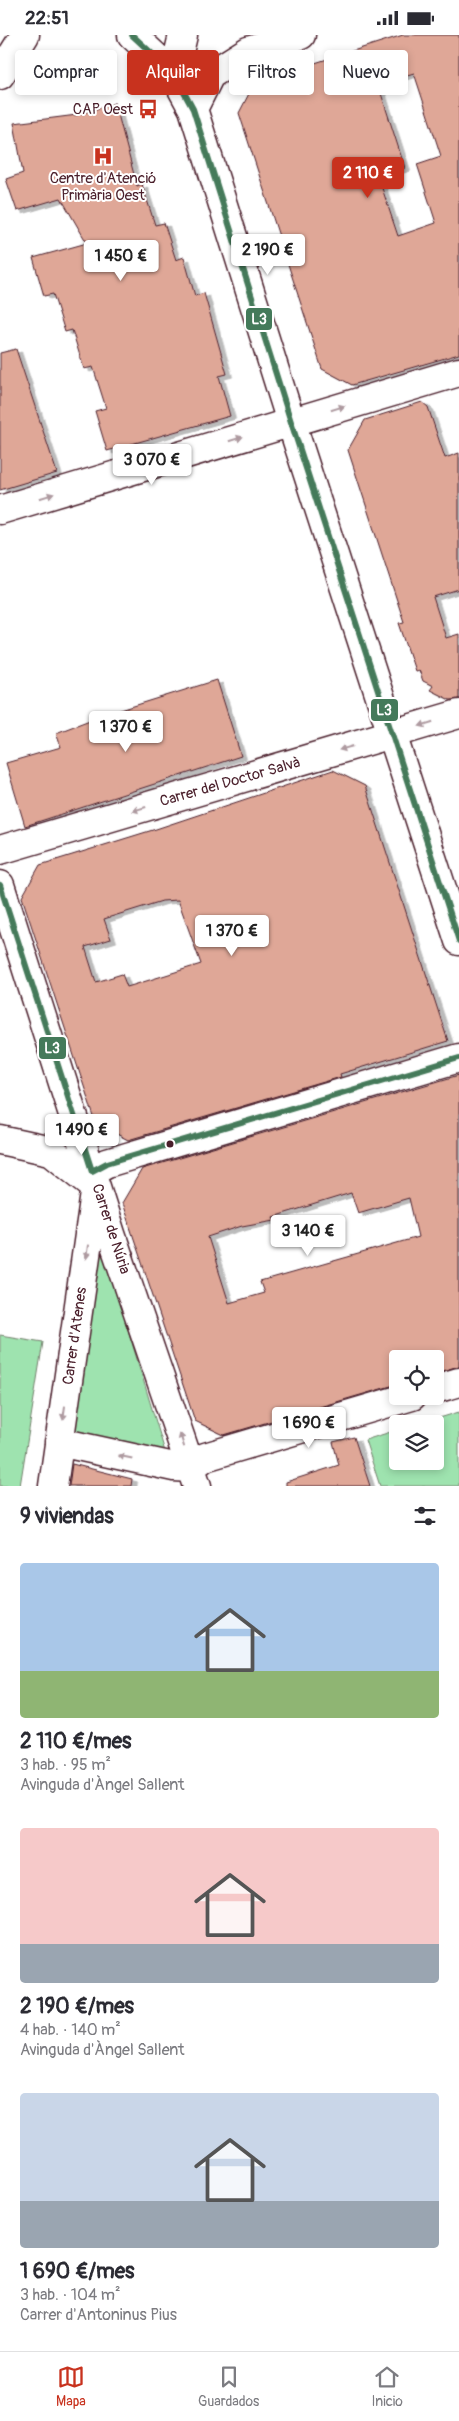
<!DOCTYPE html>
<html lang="es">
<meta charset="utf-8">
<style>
body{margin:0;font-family:Pangolin,sans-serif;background:#f7f7f7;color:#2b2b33;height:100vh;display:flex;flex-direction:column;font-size:19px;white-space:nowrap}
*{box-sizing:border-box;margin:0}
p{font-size:16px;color:#7c7c81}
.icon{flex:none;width:28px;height:28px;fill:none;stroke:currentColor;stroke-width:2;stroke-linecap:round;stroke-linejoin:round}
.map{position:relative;height:1451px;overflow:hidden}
.sheet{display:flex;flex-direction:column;background:#fff;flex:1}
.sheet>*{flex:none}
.guide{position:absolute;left:15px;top:15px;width:430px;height:45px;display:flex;gap:10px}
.tools{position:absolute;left:389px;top:1315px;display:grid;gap:10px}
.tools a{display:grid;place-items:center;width:55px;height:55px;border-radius:5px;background:#fff;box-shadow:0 2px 8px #0003;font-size:25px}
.price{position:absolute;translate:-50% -42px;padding:0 11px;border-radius:5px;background:#fff;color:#222;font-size:16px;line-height:32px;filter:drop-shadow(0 1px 2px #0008)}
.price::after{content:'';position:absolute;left:50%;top:30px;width:15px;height:11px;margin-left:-8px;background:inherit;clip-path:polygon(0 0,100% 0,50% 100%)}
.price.selected{background:#c8321e;color:#fff}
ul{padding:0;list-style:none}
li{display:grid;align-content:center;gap:10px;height:265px;padding:0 20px}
li span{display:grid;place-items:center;height:155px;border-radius:5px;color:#555}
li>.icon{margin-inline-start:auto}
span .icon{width:90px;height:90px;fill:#fffc;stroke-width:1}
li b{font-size:21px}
h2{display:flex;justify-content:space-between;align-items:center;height:60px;padding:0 20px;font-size:21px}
.pill{padding:0 18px;border-radius:5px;background:#fff;box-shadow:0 2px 8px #0003;font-size:18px;line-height:45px}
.pill.selected{background:#c8321e;color:#fff}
.status{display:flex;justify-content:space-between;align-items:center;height:35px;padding:0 25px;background:#fff;direction:ltr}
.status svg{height:14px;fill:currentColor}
.menu{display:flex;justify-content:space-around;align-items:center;height:70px;border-top:1px solid #e1e1e2;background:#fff;font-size:14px;color:#7c7c81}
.menu a{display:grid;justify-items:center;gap:2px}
.menu .selected{color:#c8321e}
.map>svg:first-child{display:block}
.green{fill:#9ee3af;stroke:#74816d}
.building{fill:#dfa797;stroke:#4a1f2b;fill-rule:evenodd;filter:url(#shadow)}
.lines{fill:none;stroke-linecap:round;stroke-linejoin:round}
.minor-casing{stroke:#4a1f2b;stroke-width:31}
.minor{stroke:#fff;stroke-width:28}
.bus-1-casing{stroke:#fff;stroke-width:10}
.bus-1{stroke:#447a5a;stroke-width:6}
.oneway{fill:#ae9aa0}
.bus-dot{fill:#4a1f2b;stroke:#fff;stroke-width:2}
.labels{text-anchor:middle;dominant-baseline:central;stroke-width:4;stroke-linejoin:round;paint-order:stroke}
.poi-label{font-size:15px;fill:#4a1f2b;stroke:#fff;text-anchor:end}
.street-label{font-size:15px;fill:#4a1f2b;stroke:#fff}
.line-badge{stroke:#fff;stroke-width:2}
.badge-label{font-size:14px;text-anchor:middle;font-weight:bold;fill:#fff}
</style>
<div class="status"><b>22:51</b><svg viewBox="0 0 49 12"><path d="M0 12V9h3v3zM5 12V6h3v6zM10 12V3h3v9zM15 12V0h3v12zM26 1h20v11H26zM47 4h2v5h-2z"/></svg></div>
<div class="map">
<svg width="459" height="1451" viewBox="0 0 459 1451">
<defs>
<filter id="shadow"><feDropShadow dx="5.5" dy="3" stdDeviation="0" flood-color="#0004"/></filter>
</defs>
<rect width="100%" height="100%" fill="#fff"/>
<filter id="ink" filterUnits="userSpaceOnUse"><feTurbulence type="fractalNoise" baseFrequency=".02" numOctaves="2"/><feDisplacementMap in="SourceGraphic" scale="10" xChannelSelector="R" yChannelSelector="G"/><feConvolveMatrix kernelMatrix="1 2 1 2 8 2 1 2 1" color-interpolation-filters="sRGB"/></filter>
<g filter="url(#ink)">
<path class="green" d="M96 1189 166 1420 72 1397Z
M0 1300 43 1307 20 1451H0Z
M459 1377V1451H380L365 1405 397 1395 398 1426H435V1389H420Z"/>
<path class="building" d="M403 0H459V319L352 350 322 334 239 78 255 47ZM414 38 441 121 417 129 436 188 398 201 378 141 405 133 378 49Z
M115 68 137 151 142 149 155 190 164 188 176 225 184 222 195 261 204 258 227 339 219 341 230 381 107 416 95 376 106 373 93 332 84 334 72 295 65 297 53 259 44 261 33 223 87 208 61 163 17 176 6 144 23 138 14 88 77 80Z
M16 314 57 438 0 455V318Z
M422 367 428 372 445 423 459 418V554L433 562 446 603 459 599V664L450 665 430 655 433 651 423 646 419 635 415 636 399 588 404 587 348 415 365 385Z
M217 645 241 721 25 791 6 728 61 712 56 698 95 683Z
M333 735 365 751 448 1006 340 1039 341 1042 128 1105 96 1088 22 862 40 830 156 794ZM178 865 201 929 127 952 122 939 96 947 85 912 111 904 104 884 162 866Z
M459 1040V1331L435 1338V1324H398V1349L224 1400 195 1386 122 1168 142 1134ZM351 1158 358 1178 409 1163 418 1202 260 1247 264 1258 229 1268 208 1202 242 1191 275 1185 273 1182Z
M354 1402 370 1451H286V1447L339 1430 333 1407Z
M72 1429 132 1444 131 1451H69Z"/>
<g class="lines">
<defs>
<path id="minor" d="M132 0 174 39 193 74 291 387 459 906
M174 39 183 0
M0 40 25 0
M193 74 210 40 248 16 301 0
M0 475 459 337
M0 815 459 679
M0 850 111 1199 197 1451
M0 1105 51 1116 96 1152
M92 1136 107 1128 459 1023
M435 1354 459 1347
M59 1407 174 1432 190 1433 205 1422 412 1361
M53 1451 95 1158"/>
</defs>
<use href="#minor" class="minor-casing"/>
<use href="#minor" class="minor"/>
<defs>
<path id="bus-1" d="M132 0 174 39 193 74 291 387 459 906
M0 850 92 1136 107 1128 459 1023"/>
</defs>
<use href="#bus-1" class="bus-1-casing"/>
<use href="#bus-1" class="bus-1"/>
</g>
<defs><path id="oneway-solid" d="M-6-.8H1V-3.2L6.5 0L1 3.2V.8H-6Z" transform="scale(1.25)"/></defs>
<g class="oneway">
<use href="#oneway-solid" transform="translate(338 373) rotate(-17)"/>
<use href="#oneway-solid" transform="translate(236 404) rotate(-17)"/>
<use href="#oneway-solid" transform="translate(47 461) rotate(-17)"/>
<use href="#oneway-solid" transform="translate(426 689) rotate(163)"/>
<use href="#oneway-solid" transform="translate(346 713) rotate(164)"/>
<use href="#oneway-solid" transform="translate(139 774) rotate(164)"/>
<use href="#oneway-solid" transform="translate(87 1217) rotate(98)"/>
<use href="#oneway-solid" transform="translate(64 1378) rotate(98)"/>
<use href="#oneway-solid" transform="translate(182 1405) rotate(-107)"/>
<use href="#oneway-solid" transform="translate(125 1422) rotate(-168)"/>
</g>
</g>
<defs>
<symbol id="bus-bare" viewBox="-9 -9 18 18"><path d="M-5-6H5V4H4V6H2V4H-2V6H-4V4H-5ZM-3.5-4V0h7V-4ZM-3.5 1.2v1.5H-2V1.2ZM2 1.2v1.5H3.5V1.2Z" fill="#c8321e" stroke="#fff" stroke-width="2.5" paint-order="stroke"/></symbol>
<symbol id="hospital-bare" viewBox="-9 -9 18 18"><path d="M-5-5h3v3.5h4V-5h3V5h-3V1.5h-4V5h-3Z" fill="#c8321e" stroke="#fff" stroke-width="2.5" paint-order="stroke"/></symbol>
</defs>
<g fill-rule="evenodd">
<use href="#bus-bare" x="134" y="60" width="28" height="28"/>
<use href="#hospital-bare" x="89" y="107" width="28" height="28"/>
</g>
<circle class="bus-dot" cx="170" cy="1109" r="4.5"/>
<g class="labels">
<g class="poi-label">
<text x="133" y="74">CAP Oest</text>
<text x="103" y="143" text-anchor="middle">Centre d'Atenció<tspan x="103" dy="17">Primària Oest</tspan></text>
</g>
<g class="street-label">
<text transform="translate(230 747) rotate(-16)">Carrer del Doctor Salvà</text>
<text transform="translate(111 1194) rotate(72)">Carrer de Núria</text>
<text transform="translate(75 1301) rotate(-82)">Carrer d'Atenes</text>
</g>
</g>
<g class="line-badge">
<rect x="245" y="272" width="28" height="24" rx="5" fill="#447a5a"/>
<rect x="370" y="663" width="29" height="24" rx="5" fill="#447a5a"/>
<rect x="38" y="1001" width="29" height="24" rx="5" fill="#447a5a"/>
</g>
<g class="badge-label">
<text x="259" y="289">L3</text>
<text x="384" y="680">L3</text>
<text x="52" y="1018">L3</text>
</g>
</svg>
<div class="tools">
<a><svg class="icon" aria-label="locate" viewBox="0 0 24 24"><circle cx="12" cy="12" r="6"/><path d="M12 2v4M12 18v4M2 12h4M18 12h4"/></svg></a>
<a><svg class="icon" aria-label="layers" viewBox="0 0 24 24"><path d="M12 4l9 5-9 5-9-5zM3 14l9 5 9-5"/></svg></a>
</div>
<b class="price selected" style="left:368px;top:164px">2 110 €</b>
<b class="price" style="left:268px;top:241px">2 190 €</b>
<b class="price" style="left:121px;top:247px">1 450 €</b>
<b class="price" style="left:152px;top:451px">3 070 €</b>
<b class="price" style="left:126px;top:718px">1 370 €</b>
<b class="price" style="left:232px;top:922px">1 370 €</b>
<b class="price" style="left:82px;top:1121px">1 490 €</b>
<b class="price" style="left:308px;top:1222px">3 140 €</b>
<b class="price" style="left:309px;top:1414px">1 690 €</b>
<div class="guide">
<a class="pill">Comprar</a>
<a class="pill selected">Alquilar</a>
<a class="pill">Filtros</a>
<a class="pill">Nuevo</a>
</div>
</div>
<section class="sheet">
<h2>9 viviendas<svg class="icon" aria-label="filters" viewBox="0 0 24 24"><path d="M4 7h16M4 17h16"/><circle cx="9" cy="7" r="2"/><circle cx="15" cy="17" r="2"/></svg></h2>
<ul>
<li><span style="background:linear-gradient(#a9c7e8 70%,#8fb573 0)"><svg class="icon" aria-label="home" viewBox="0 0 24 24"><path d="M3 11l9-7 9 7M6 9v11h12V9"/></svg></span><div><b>2 110 €/mes</b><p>3 hab. · 95 m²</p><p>Avinguda d'Àngel Sallent</p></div></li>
<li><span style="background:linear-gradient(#f6c9c9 75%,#9aa5b1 0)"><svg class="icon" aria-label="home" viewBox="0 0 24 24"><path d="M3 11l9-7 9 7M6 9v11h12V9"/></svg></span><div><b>2 190 €/mes</b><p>4 hab. · 140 m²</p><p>Avinguda d'Àngel Sallent</p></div></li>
<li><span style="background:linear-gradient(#c9d6e8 70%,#9aa5b1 0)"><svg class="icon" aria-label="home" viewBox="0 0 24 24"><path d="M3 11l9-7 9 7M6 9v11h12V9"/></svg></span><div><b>1 690 €/mes</b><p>3 hab. · 104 m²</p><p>Carrer d'Antoninus Pius</p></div></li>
</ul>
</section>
<nav class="menu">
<a class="selected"><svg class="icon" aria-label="map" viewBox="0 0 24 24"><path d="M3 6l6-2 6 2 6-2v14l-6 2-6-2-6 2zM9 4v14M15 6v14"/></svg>Mapa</a>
<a><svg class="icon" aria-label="saved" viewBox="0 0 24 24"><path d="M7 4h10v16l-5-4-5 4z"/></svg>Guardados</a>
<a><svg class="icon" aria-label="home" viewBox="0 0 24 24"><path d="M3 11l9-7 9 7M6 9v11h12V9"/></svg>Inicio</a>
</nav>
